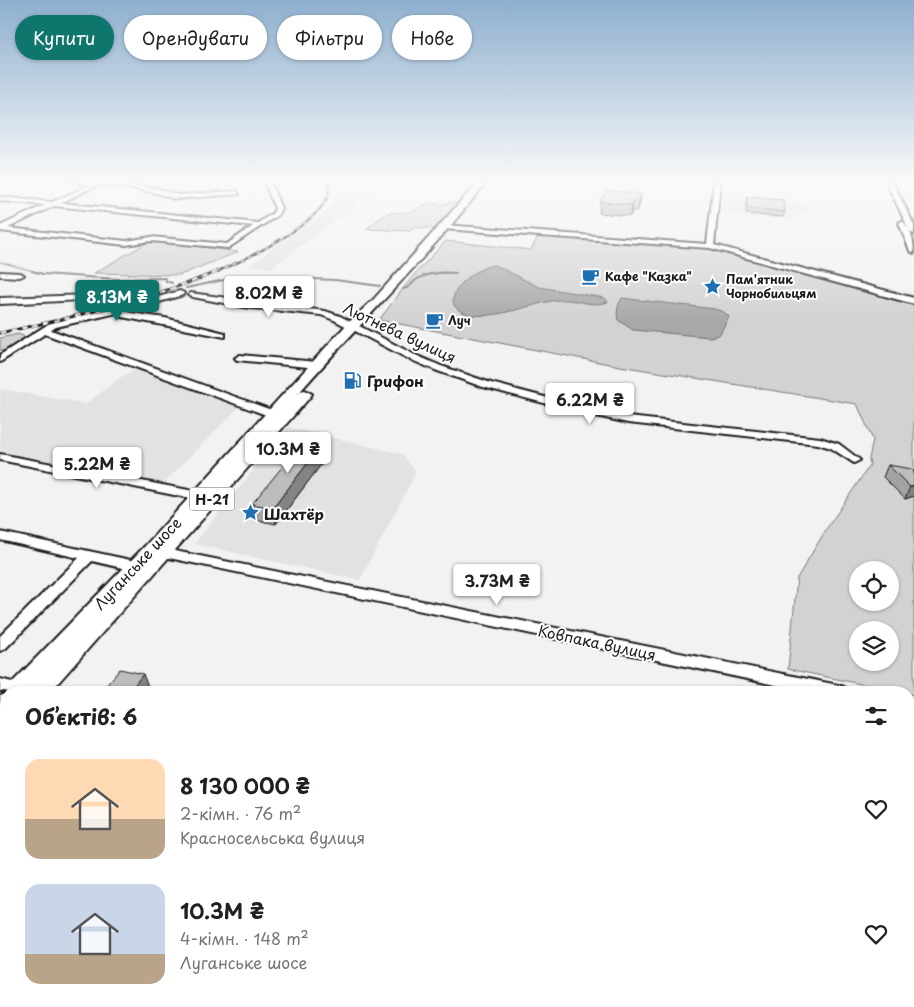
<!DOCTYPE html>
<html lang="uk">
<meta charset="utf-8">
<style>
body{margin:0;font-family:"Playpen Sans",sans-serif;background:#f2f2f2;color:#202124;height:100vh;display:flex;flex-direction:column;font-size:19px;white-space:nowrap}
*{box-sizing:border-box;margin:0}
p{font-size:16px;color:#757577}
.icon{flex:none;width:28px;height:28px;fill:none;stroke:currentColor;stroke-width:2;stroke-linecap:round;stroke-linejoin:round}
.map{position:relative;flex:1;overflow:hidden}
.drawer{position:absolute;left:0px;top:686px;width:915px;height:321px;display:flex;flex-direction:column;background:#fff;border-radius:20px 20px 0 0;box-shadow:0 1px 4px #0004}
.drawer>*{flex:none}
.hud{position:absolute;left:15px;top:15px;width:500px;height:45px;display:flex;gap:10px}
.fabs{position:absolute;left:849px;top:561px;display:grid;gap:10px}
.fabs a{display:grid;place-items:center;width:50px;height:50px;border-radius:50%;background:#fff;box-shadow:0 1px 4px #0004;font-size:25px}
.price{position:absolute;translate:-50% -42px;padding:0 11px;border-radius:5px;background:#fff;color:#222;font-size:16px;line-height:32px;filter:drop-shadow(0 1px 2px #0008)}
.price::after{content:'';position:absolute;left:50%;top:30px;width:15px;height:11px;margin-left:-8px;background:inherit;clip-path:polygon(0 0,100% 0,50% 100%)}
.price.selected{background:#0f766e;color:#fff}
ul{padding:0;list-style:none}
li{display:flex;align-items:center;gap:15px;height:125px;padding:0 25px}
li span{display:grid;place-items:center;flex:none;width:140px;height:100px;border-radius:15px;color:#555}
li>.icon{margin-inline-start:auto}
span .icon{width:60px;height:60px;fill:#fffc;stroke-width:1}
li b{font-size:21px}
h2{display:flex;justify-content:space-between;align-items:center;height:60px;padding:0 25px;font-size:21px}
.tag{padding:0 18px;border-radius:22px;background:#fff;box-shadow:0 1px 4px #0004;font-size:18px;line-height:45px}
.tag.selected{background:#0f766e;color:#fff}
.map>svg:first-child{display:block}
.built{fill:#e2e2e2}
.green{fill:#d2d2d2;stroke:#777;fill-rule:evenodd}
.water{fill:#a8a8a8;stroke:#707070}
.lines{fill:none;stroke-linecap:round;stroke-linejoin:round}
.stream-far1{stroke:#707070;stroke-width:1}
.stream{stroke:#707070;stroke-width:2}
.minor-casing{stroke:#1c1c1c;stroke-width:4}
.major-casing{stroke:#1c1c1c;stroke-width:4}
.minor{fill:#fff;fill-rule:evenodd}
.major{fill:#fff;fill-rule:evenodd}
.rail-far1-casing{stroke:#1c1c1c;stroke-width:2.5}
.rail-casing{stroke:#1c1c1c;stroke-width:3}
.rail-far1{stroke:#fff;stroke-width:1;stroke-dasharray:4.5;stroke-linecap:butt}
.rail{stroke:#fff;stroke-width:2;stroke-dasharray:5.5;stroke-linecap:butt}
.wall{fill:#a3a3a3;stroke:#1c1c1c}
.shaded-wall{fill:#848484;stroke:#1c1c1c}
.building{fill:#bdbdbd;stroke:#1c1c1c}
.labels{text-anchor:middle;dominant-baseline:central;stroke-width:4;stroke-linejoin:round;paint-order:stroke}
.far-poi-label{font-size:12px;font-weight:bold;fill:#1c1c1c;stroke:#fff;text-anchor:start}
.shield{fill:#fff;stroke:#606060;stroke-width:1}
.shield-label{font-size:14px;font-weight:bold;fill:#1c1c1c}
.street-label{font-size:15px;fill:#1c1c1c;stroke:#fff}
.poi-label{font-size:15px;font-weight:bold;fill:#1c1c1c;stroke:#fff;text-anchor:start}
</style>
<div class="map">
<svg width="914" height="1007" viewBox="0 0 914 1007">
<rect width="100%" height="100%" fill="#f2f2f2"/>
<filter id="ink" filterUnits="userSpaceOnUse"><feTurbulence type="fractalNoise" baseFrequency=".02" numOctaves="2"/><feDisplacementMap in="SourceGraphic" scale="10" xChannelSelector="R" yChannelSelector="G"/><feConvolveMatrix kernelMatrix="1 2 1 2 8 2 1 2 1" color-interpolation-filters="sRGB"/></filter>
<g filter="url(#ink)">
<path class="built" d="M343 191 371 194 271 268 248 266 327 210Z
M723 196 791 202 815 206 790 220 722 214Z
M136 369 239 407 162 485 0 451V389L86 404 121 377Z
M288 427 402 454 416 472 360 580 194 544Z"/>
<path class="green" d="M449 202 459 203 435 229 413 227 410 231 366 229 387 213 410 212 429 203 443 205Z
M539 235 710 248 914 303V695L788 669 797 578 827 528 870 465 869 459 873 440 857 404 620 366 379 320 413 276 446 241 531 250ZM858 570H890V602H858ZM858 630H890V662H858Z
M152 240 238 252 180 275 94 273Z
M18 334 28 338 8 352 0 350V338Z
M909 956 914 1007H840L839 1001H909Z"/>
<path class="water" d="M495 265 539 287 605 298 608 302C591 308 575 298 558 300 533 303 491 321 468 314 430 304 474 266 495 265Z
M622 298 715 309 724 312 729 317 719 335 710 337 633 330 618 320C616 312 618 304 622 298Z"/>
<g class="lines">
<path class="stream-far1" d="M0 262 37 272"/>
<path class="stream" d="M32 271 43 274 117 279 165 278 166 281 172 283
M186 288 243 276 335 280 380 286
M403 289C410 288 411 284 416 280 427 272 442 272 456 273"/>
<defs>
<path id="minor" d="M69 181H91L156 188 177 195 237 191 239 194 174 199C164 193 109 183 97 186 85 190 72 198 61 203L258 223 273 213 275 208 264 181H270L281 208 278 215 228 248 151 241 126 245 0 231V226L45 205 0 201V197L52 202 90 185ZM54 206 253 226 227 244 151 237 126 241 8 228Z
M714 181H720L714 245 914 298V304L710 248 444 229 441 227 444 225 707 244Z
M886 181H892L914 225V234L910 232Z
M902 221C911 227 914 243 914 253L910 251 899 223Z
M0 272 20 273 24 275 20 277 0 276Z
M180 291 184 293 183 295 125 312 165 318 225 333V337L122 317 117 313 56 327 51 330 277 412 278 414 277 416H269L45 334 0 362V355L50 323 110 308 122 307Z
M190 293 325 311 340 316 413 354 441 366 491 383 579 406 628 417 820 438 839 444 860 460 854 463 831 448 818 444 628 423 578 412 483 387 435 370 407 358 334 320 321 315 244 307 193 297 189 295Z
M120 294H123V298L0 304V298Z
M240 355 317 362 322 365 317 368 237 360 235 358Z
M0 454 199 492 205 496 199 500 0 460Z
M0 532 135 561 140 563 142 566 140 569 135 571 92 561 5 649 0 651V636L79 558 0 540Z
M155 547 838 685 844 687 846 692H809L150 554 148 551 150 548Z
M0 679 24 685 26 690 25 692 0 691Z
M909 700 914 702V716L909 714Z
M0 930 6 932V954L0 952Z
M152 1001H187L189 1007H154Z
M794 1001H816V1007H794Z"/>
<path id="major" d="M479 181H487C428 257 359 324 296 396L300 391 305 390 312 394 310 397 50 692 6 694 9 686 145 546 347 324 374 299Z
M6 694V717L0 719V696Z
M6 719V743L0 745V721Z"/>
</defs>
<use href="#minor" class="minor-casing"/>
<use href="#major" class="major-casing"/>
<use href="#minor" class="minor"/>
<use href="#major" class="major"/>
<defs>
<path id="rail-far1" d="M216 272C245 260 311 228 326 200 330 193 329 188 328 181"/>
<path id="rail" d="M0 333C75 317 148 300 219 271"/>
</defs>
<use href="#rail-far1" class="rail-far1-casing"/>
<use href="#rail" class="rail-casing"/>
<use href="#rail-far1" class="rail-far1"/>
<use href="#rail" class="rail"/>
</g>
<path class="wall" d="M641 194 640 204 637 211H632L630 216 599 213 600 202Z
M747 197 785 212 783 217 746 214V203Z
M324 442 326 458 276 524 255 520 252 504Z
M888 465 914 472V496L905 499 883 477Z"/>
<path class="shaded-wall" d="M641 194 640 204 637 211 639 201Z
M633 200 632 211 630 216 632 205Z
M324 442 326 458 276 524 273 508Z
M914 486V496L905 499 910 487Z
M143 674 148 687 144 692H129Z"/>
<path class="building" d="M606 191H610L641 194 639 201 633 200 632 205 600 202Z
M747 197 783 200 785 212 747 208Z
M305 439 324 442 273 508 252 504Z
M888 465 912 469 914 472V486L910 487Z
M120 669 143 674 129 692H101Z"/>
</g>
<linearGradient id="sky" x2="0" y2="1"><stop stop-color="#8eafce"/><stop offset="0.56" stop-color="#f9f9f9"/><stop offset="1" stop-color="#f9f9f9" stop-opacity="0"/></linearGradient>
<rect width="914" height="322" fill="url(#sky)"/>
<defs>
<symbol id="cafe-bare" viewBox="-9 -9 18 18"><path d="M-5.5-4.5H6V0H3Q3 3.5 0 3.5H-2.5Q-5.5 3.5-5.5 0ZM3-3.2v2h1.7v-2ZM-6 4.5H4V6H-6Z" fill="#1f6fb2" stroke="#fff" stroke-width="2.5" paint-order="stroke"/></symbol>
<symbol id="sight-bare" viewBox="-9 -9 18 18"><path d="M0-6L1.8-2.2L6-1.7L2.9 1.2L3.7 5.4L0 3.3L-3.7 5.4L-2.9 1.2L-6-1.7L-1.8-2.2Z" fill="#1f6fb2" stroke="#fff" stroke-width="2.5" paint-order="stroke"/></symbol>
<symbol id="fuel-bare" viewBox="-9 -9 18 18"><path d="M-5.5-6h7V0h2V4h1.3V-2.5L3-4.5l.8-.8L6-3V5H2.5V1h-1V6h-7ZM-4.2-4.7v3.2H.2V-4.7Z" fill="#1f6fb2" stroke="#fff" stroke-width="2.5" paint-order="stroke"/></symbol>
</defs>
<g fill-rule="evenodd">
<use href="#cafe-bare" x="578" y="264" width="25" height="25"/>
<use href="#sight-bare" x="700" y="274" width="25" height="25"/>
<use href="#cafe-bare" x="422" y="308" width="25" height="25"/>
<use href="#fuel-bare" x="340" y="368" width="25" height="25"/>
<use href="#sight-bare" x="238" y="500" width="25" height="25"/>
</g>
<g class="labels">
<g class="far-poi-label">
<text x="605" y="276">Кафе "Казка"</text>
<text x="726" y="279">Пам'ятник<tspan x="726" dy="14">Чорнобильцям</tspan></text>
<text x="448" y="320">Луч</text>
</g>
<rect class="shield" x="189.5" y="487.5" width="45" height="23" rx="4"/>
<g class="shield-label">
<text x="212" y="499">Н-21</text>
</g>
<g class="street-label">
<text transform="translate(400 332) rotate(25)">Лютнева вулиця</text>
<text transform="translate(137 563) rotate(-47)">Луганське шосе</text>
<text transform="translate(597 642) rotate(12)">Ковпака вулиця</text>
</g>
<g class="poi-label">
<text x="367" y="380">Грифон</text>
<text x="264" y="513">Шахтёр</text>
</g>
</g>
</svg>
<div class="fabs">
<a><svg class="icon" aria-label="locate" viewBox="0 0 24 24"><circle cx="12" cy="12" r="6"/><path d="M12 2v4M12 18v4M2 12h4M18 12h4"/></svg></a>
<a><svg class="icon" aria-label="layers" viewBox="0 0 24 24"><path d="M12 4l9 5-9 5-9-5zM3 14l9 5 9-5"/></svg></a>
</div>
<b class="price" style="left:269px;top:318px">8.02M ₴</b>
<b class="price selected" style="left:117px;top:322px">8.13M ₴</b>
<b class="price" style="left:590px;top:425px">6.22M ₴</b>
<b class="price" style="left:288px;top:474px">10.3M ₴</b>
<b class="price" style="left:97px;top:489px">5.22M ₴</b>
<b class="price" style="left:497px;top:606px">3.73M ₴</b>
<div class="hud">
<a class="tag selected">Купити</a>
<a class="tag">Орендувати</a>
<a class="tag">Фільтри</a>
<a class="tag">Нове</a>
</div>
<section class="drawer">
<h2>Об’єктів: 6<svg class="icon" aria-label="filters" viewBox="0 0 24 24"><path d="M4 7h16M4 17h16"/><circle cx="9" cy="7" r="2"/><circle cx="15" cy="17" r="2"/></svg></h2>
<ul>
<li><span style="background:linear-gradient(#ffd9b3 60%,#b9a48a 0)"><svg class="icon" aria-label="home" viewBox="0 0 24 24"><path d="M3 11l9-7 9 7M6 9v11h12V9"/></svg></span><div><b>8 130 000 ₴</b><p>2-кімн. · 76 m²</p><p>Красносельська вулиця</p></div><svg class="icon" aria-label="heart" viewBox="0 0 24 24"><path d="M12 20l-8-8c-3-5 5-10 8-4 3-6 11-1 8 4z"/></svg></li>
<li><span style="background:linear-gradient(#c9d6e8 70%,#b9a48a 0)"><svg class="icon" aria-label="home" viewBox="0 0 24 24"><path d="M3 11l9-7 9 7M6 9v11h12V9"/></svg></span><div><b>10.3M ₴</b><p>4-кімн. · 148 m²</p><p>Луганське шосе</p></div><svg class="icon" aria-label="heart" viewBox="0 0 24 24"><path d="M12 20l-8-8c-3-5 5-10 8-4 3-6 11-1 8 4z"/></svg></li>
</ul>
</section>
</div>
